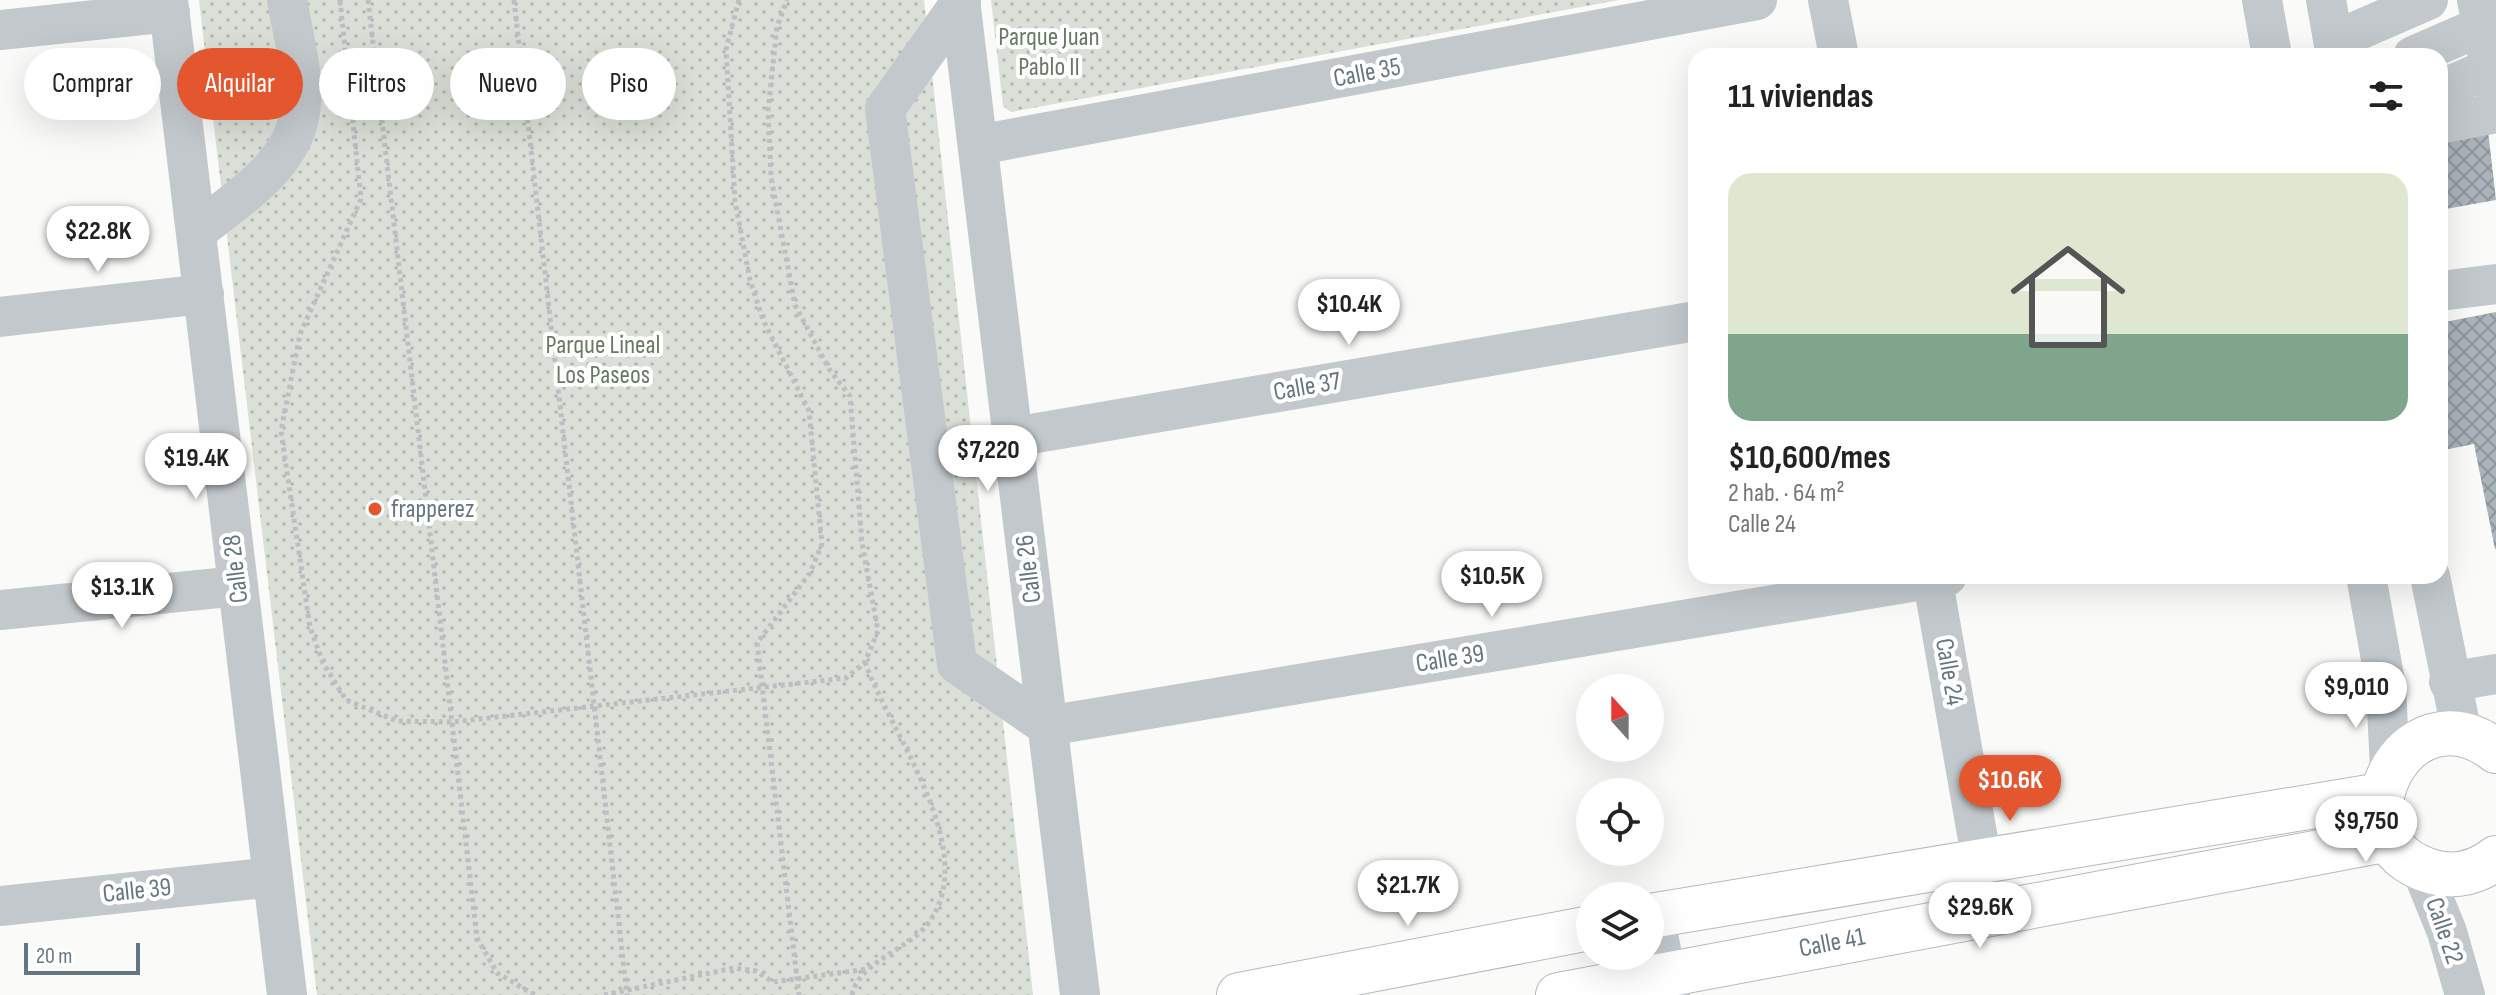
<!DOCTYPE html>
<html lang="es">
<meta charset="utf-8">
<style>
body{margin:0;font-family:"Sofia Sans Condensed",sans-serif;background:#f2f2f2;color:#222;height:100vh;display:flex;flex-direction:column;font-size:30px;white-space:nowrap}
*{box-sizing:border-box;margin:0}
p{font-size:26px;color:#767676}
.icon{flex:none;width:44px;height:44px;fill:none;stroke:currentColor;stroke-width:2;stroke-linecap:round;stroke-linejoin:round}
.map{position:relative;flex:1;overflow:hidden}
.side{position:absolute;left:1688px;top:48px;width:760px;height:536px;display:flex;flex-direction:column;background:#fff;border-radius:24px;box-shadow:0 8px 32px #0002}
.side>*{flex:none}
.hud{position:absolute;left:24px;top:48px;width:760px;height:72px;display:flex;gap:16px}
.needle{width:52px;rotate:339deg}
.buttons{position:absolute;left:1576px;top:674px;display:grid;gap:16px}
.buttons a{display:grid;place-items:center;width:88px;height:88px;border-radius:50%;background:#fff;box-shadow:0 8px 32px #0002;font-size:40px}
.scale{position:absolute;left:24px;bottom:20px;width:116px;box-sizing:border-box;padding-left:8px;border:4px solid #657683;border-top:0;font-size:22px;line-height:28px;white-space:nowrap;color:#657683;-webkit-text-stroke:6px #fff;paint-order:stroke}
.price{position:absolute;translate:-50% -68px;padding:0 18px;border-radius:28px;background:#fff;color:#222;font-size:26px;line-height:52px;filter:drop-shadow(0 2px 4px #0008)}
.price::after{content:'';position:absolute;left:50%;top:48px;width:24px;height:18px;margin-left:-12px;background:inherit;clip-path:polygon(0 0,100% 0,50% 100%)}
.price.selected{background:#e4572e;color:#fff}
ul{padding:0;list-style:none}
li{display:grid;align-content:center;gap:16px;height:424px;padding:0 40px}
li+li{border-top:2px solid #e0e0e0}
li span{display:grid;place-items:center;height:248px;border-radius:24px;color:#555}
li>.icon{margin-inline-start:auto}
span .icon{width:144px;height:144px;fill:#fffc;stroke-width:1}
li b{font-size:34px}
h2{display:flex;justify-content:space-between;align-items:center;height:96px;padding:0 40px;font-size:34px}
.tag{padding:0 28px;border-radius:36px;background:#fff;box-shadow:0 8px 32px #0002;font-size:28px;line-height:72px}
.tag.selected{background:#e4572e;color:#fff}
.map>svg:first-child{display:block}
.green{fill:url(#green-dots)}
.building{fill:url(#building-cross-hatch)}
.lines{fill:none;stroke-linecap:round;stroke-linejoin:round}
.major-casing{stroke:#b5babe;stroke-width:46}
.path{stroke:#bbbfc2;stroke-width:5;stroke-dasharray:4 4;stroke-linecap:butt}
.minor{stroke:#c3c8cc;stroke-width:40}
.major{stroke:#fff;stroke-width:44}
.poi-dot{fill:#e4572e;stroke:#fff;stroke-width:3}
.labels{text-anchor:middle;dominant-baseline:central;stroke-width:8;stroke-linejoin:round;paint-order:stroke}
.park-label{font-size:26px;fill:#687a64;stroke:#fff}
.street-label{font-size:26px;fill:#657683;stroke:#fff}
.poi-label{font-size:26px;fill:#657683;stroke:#fff;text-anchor:start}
</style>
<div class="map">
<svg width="2496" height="995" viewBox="0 0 2496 995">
<defs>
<pattern id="green-dots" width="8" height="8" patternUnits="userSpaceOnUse" patternTransform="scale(2)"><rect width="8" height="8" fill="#dadfd7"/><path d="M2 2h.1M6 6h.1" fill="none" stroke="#b4b9b4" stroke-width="1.8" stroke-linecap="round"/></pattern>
<pattern id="building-cross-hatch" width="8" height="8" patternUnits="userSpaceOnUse" patternTransform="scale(2)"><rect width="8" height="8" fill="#aab3b9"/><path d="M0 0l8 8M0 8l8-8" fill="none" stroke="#8e969c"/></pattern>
</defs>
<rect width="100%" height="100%" fill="#fafaf8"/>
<path class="green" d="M199 0H924L1033 995H317Z
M991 0H1619L1011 112 1003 106Z"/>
<path class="building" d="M2488 131 2496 200 2440 210V139Z
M2496 312V549H2495L2474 444 2444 450 2440 429V323Z"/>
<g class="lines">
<defs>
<path id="major" d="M2496 751C2405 680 2325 842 2433 872 2456 878 2478 872 2496 858
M1650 916 2381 795
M1239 995 1590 928
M1558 995 2390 839"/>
</defs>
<use href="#major" class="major-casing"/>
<path class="path" d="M340 0 361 199 300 334 281 431 310 627 323 663 346 700 397 721 452 722 846 678 865 662 878 631 862 543 850 396 829 369 795 305 771 177 768 111 777 27 787 0
M368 0 477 938 497 973 535 995
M514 0 627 995
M739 0 726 49 735 201 750 280 763 320 809 411 822 544 810 573 757 643 799 995
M604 995 734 968 756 971 773 982 868 969
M852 995C859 962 907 950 927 925 984 852 889 732 865 662"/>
<path class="minor" d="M168 0 287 995
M960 0 1080 995
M1828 0 1839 56
M2262 0 2272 56
M2326 0 2336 56
M2477 0 2496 97
M961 2 885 109 957 664 1047 726 1947 576
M0 30 170 12
M2334 41 2428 0
M2413 56 2482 26
M2440 90 2490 68
M2440 124 2496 113
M978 145 1757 0
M196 232C239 197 297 164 301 104 304 74 292 30 287 0
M2440 291 2496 284
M0 317 204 294
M1013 437 1696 321
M1932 576 1982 862
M2366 576 2386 687 2390 769
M2430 576 2462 734
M0 610 238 586
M2449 682 2496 674
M2421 868 2447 932 2465 995
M0 906 273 877
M1654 915 1670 995"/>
<use href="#major" class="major"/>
</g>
<circle class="poi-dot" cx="375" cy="509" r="8"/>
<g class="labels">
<g class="park-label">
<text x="1049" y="37">Parque Juan<tspan x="1049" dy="30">Pablo II</tspan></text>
<text x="603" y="345">Parque Lineal<tspan x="603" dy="30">Los Paseos</tspan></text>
</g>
<g class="street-label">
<text transform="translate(1367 73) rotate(-11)">Calle 35</text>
<text transform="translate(1307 387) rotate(-10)">Calle 37</text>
<text transform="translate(236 569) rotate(-97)">Calle 28</text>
<text transform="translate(1029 569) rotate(-97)">Calle 26</text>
<text transform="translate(1450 659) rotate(-9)">Calle 39</text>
<text transform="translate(1949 672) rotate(80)">Calle 24</text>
<text transform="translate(137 891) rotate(-6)">Calle 39</text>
<text transform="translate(2444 931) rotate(71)">Calle 22</text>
<text transform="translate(1832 943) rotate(-11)">Calle 41</text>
</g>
<g class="poi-label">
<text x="391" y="509">frapperez</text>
</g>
</g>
</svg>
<div class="buttons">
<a><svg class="needle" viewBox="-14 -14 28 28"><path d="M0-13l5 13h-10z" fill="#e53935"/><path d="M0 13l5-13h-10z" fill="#767676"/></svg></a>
<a><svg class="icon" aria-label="locate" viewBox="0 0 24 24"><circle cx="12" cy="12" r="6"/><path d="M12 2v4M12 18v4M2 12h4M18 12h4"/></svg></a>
<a><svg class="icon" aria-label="layers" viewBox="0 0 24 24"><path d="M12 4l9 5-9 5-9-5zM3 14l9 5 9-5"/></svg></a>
</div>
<div class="scale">20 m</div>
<b class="price" style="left:98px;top:274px">$22.8K</b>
<b class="price" style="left:1349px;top:347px">$10.4K</b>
<b class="price" style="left:988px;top:493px">$7,220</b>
<b class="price" style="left:196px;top:501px">$19.4K</b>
<b class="price" style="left:1492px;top:619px">$10.5K</b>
<b class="price" style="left:122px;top:630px">$13.1K</b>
<b class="price" style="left:2356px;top:730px">$9,010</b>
<b class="price selected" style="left:2010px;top:823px">$10.6K</b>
<b class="price" style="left:2366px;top:864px">$9,750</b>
<b class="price" style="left:1408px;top:928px">$21.7K</b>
<b class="price" style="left:1980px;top:950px">$29.6K</b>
<div class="hud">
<a class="tag">Comprar</a>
<a class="tag selected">Alquilar</a>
<a class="tag">Filtros</a>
<a class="tag">Nuevo</a>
<a class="tag">Piso</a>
</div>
<section class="side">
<h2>11 viviendas<svg class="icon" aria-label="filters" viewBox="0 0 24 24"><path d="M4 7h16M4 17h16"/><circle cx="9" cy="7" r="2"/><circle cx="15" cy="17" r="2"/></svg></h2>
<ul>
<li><span style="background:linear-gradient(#dfe7d0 65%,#7fa58c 0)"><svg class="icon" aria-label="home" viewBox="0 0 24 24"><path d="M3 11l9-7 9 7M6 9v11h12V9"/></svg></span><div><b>$10,600/mes</b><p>2 hab. · 64 m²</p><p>Calle 24</p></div></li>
</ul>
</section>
</div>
